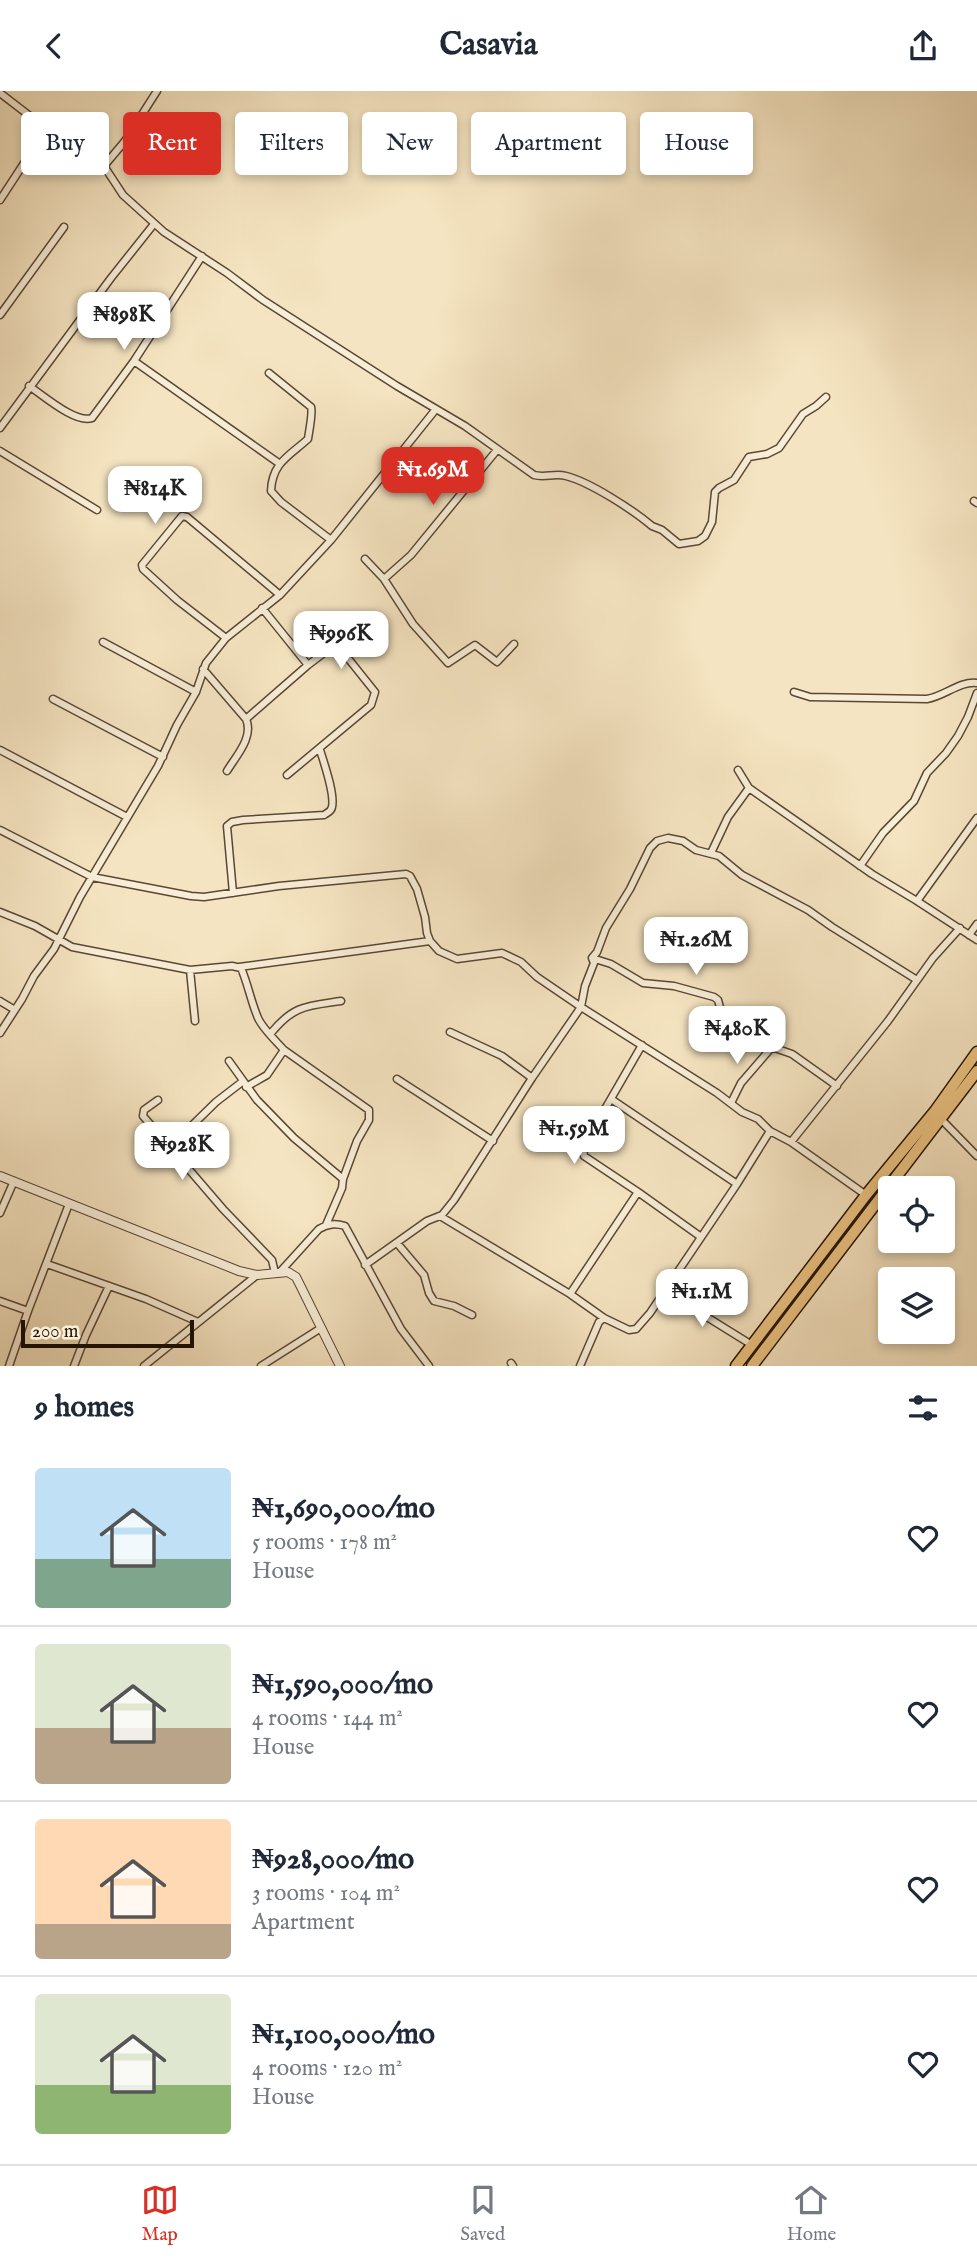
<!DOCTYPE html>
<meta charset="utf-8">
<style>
body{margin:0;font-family:"IM FELL English",serif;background:#f6f6f7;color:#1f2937;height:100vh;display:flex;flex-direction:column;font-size:26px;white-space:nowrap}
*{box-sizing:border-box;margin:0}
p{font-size:23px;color:#747a83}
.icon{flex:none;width:38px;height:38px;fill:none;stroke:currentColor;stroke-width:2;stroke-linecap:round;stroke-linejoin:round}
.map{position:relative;height:1275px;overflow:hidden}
.details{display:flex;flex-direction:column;background:#fff;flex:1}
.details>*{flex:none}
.hud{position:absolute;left:21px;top:21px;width:936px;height:63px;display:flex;gap:14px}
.buttons{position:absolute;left:878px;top:1085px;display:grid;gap:14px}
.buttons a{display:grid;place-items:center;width:77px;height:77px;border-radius:7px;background:#fff;box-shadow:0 4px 10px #0003;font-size:35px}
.scale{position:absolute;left:21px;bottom:18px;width:173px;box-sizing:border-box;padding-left:7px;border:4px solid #261405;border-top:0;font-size:19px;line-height:24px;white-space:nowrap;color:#261405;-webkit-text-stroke:5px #f8edd7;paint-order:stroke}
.price{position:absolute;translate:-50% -60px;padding:0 16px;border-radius:14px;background:#fff;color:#222;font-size:23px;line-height:46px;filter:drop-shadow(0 2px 4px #0008)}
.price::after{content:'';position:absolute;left:50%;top:42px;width:21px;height:16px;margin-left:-10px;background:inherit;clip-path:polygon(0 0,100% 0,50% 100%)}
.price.current{background:#d93025;color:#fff}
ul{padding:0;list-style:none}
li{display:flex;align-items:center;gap:21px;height:175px;padding:0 35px}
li+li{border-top:2px solid #e0e1e3}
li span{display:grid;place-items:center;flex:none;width:196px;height:140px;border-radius:7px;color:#555}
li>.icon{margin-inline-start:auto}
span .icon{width:84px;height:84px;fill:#fffc;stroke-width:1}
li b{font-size:30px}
h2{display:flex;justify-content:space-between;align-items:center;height:84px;padding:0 35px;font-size:30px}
.pill{padding:0 24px;border-radius:7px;background:#fff;box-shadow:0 4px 10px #0003;font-size:24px;line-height:63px}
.pill.current{background:#d93025;color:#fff}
header{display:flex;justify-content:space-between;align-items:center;height:91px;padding:0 35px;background:#fff;font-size:32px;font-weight:700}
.tab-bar{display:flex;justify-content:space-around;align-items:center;height:98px;border-top:2px solid #e0e1e3;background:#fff;font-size:19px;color:#747a83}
.tab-bar a{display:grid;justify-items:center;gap:4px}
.tab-bar .current{color:#d93025}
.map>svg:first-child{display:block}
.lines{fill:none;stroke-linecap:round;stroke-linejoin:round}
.minor-casing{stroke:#5a4834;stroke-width:9}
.tertiary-casing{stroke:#5a4834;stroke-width:10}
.primary-casing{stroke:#261405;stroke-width:13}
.minor{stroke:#f8edd7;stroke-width:6}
.tertiary{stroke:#f8edd7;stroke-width:8}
.primary{stroke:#eac280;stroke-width:10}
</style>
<header><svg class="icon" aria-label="back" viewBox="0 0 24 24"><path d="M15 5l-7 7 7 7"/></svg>Casavia<svg class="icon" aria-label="share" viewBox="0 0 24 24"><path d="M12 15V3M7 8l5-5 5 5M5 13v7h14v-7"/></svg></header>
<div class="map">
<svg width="977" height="1275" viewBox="0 0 977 1275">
<rect width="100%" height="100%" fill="#f5e4c1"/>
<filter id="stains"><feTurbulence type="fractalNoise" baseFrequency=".00286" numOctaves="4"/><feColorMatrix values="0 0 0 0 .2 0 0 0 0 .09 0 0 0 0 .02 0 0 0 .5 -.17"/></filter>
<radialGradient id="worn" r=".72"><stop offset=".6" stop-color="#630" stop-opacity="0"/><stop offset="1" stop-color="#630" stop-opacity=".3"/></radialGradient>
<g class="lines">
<defs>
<path id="minor" d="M0 2 82 65 104 75 123 104 164 141 227 182 263 209 397 295 465 335 534 384C545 387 555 382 566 385 590 391 633 419 652 435L662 439 679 453 698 450 705 445 712 431 715 401 719 397 734 389 749 366 767 363 779 357 803 323 816 315 826 306
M104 75 125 50 157 0
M0 109 47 37
M0 224 64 136
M134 270 280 373
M269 282 311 316C313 322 309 340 308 348 289 365 272 372 271 400L281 411 331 449
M29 295C44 305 76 333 92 327L134 270 202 165
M0 337 111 187 154 133
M0 360 97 419
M974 410 977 412
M365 468 384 488 413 533 448 572 475 554 497 571 514 553
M384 488 411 464 497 359
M262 517 308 574
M226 547 177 509 143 478 142 474 182 425 187 426 280 504
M103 551 196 601
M203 578 246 628 308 574 333 555 339 556 375 601 371 614 287 684
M794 601 810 606 927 608C945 605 959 590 977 592
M53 608 163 666
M0 659 127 726
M738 679 749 697 872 783 917 810 977 849
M227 680C236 665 254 646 246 628
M0 739 92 786 191 805 204 806 279 795 406 783 410 785 417 798 425 826 427 842 430 850 439 860 457 868 502 862 521 871 537 886 581 916 717 1002 742 1021 758 1028 770 1040 791 1051 866 1104
M711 762 728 726 749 697
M860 775 883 742 914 710 927 682 946 662 958 645 968 626 977 602
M233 802 227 735 232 731 243 729 324 724C328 721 331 721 332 716 335 703 324 672 320 659
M917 810 977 727
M0 821 35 835 72 856 190 879 232 875 241 877C248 893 251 911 258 927 263 938 276 950 284 959L369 1019V1029L357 1050 343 1088
M969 844 977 833
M592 867 611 873 643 892 674 895 714 906 718 909 721 920 772 956 792 963 837 995
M239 876 430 850
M190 879 195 930
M0 910 15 919
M450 941 502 965 532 987
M0 942 22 908 34 885 54 858 80 806 158 675 177 634 196 601 206 572 226 547 280 504 331 449 436 318
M271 942C294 914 307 915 341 910
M642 954 583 1056 584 1065 638 1101 701 1146
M229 970 257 1009 294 1047 343 1088 342 1097 326 1134
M397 988 493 1050
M246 996 267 984 284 959
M611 1008 737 1093
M158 1009 144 1019 143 1025 223 1118 272 1169 275 1182
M731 1012 741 992 772 956
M940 1027 977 1065
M791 1051 888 930 933 867 960 837
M170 1056 216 1011 242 991
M0 1122 14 1090
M440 1125 570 1203 604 1227 629 1239 636 1238 650 1222 737 1093 770 1040
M397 1152 424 1184 429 1202 434 1210 454 1215 472 1224
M47 1173 146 1208 198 1231
M365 1174 427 1130 442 1124 454 1109 532 987 581 916 585 895 594 872 592 867 597 861 606 837 630 798 650 757 657 750 668 747 683 750 696 759 719 765 742 784 808 819 832 836 917 889
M279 1182 319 1138C328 1133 335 1132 345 1135L401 1238 429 1275
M665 1200 752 1254
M570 1203 638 1101
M0 1210 28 1220
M511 1272 513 1275
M9 1275 28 1220 69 1113
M74 1275 86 1244 109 1195
M144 1275 257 1184
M261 1275 321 1237
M580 1275 599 1231 604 1227"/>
<path id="tertiary" d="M0 1085 239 1180 257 1184 288 1181 296 1186 301 1196 340 1275"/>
<path id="primary" d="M736 1275 866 1104 935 1020 977 961
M752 1275 977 980"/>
</defs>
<use href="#minor" class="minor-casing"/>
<use href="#tertiary" class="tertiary-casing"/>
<use href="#primary" class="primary-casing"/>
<use href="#minor" class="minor"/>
<use href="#tertiary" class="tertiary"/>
<use href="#primary" class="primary"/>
</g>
<rect width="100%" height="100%" filter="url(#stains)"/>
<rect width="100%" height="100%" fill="url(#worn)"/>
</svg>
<div class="buttons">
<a><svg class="icon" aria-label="locate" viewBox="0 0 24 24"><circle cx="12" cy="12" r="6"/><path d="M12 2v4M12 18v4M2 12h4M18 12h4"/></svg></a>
<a><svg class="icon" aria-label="layers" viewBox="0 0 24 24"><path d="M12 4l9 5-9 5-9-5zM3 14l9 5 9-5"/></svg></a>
</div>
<div class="scale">200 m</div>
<b class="price" style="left:124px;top:261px">₦898K</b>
<b class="price current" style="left:433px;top:416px">₦1.69M</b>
<b class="price" style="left:155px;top:435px">₦814K</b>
<b class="price" style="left:341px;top:580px">₦996K</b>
<b class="price" style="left:696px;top:886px">₦1.26M</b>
<b class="price" style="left:737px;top:975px">₦480K</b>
<b class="price" style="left:574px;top:1075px">₦1.59M</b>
<b class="price" style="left:182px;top:1091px">₦928K</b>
<b class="price" style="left:702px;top:1238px">₦1.1M</b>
<div class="hud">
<a class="pill">Buy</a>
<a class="pill current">Rent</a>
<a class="pill">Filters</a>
<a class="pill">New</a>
<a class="pill">Apartment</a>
<a class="pill">House</a>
</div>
</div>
<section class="details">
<h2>9 homes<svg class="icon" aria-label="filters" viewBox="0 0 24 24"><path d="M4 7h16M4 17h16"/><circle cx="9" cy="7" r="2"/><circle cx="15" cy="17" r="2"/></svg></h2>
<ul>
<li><span style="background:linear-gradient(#bfe0f5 65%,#7fa58c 0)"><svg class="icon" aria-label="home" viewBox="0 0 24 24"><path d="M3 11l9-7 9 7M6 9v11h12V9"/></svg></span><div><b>₦1,690,000/mo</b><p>5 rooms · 178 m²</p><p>House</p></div><svg class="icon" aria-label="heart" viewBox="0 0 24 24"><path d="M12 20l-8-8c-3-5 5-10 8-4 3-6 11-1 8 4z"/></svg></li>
<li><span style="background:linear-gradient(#dfe7d0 60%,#b9a48a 0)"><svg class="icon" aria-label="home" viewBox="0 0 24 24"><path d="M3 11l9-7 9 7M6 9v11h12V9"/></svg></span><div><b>₦1,590,000/mo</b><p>4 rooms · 144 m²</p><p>House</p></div><svg class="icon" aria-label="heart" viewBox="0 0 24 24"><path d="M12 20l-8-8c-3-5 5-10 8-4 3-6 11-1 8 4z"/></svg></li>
<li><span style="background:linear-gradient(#ffd9b3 75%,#b9a48a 0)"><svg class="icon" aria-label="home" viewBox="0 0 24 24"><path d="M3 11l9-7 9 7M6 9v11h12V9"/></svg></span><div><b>₦928,000/mo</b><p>3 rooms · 104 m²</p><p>Apartment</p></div><svg class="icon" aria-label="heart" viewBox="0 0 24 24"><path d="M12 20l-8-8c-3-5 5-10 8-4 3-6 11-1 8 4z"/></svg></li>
<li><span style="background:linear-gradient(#dfe7d0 65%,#8fb573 0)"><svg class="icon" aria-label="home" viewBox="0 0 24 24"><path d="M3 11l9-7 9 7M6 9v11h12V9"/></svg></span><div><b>₦1,100,000/mo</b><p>4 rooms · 120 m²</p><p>House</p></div><svg class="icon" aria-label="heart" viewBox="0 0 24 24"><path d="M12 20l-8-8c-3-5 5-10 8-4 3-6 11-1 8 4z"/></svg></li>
</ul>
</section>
<nav class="tab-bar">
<a class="current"><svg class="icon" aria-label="map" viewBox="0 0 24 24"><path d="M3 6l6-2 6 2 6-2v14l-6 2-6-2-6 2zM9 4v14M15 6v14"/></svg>Map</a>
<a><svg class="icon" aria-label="saved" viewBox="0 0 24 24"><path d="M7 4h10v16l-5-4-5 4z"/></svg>Saved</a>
<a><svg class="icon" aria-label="home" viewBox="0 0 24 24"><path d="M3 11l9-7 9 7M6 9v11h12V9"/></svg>Home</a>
</nav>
